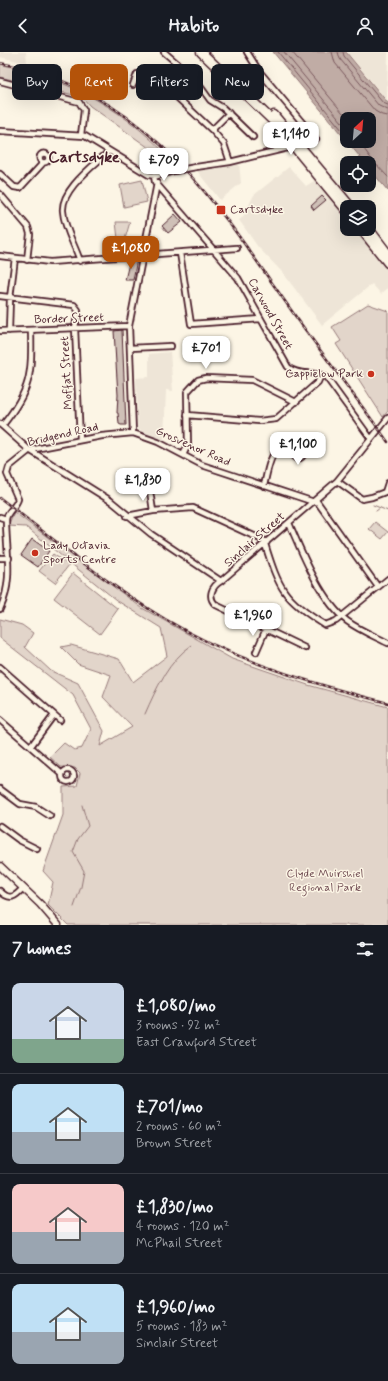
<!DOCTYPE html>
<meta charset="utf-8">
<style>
body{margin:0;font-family:Mynerve,sans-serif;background:#242831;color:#f1f3f6;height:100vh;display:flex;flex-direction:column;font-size:15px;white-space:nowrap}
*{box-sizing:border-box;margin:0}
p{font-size:13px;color:#9ea1a6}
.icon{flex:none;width:22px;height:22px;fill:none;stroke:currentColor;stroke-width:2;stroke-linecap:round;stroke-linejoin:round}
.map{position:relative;height:873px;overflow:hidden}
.panel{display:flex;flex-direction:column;background:#171b24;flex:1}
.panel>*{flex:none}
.top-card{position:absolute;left:12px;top:12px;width:364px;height:36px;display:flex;gap:8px}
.needle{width:26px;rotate:26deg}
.controls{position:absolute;left:340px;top:60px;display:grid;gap:8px}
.controls a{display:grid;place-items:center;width:36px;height:36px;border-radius:8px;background:#171b24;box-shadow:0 4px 16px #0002;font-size:20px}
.price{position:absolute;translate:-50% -34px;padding:0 9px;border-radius:8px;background:#fff;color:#222;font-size:13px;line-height:26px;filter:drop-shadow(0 1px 2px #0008)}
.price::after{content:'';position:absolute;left:50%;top:24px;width:12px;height:9px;margin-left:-6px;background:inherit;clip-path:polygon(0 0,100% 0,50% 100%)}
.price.current{background:#b45309;color:#fff}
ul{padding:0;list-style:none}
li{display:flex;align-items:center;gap:12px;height:100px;padding:0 12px}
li+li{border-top:1px solid #363941}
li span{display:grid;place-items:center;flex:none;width:112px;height:80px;border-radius:8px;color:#555}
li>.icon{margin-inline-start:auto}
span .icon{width:48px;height:48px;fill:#fffc;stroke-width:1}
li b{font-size:17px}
h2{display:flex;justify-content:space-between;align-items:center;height:48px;padding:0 12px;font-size:17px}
.tag{padding:0 14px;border-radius:8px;background:#171b24;box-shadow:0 4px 16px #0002;font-size:14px;line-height:36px}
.tag.current{background:#b45309;color:#fff}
header{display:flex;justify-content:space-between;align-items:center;height:52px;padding:0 12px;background:#171b24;font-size:18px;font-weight:800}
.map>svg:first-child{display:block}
.built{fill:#eee5d7}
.green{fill:#e2d5ca;stroke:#967a7a}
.water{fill:#c0aca5;stroke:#917474;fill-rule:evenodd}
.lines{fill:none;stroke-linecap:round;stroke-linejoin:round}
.shore{stroke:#79575c;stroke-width:1}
.stream{stroke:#917474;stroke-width:1}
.building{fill:#cfc0b7;stroke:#4a1f2b}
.street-casing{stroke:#4a1f2b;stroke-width:8}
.secondary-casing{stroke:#4a1f2b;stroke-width:9}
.highway-casing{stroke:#4a1f2b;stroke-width:11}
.street{stroke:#fcf5e5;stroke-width:4.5}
.secondary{stroke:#fcf5e5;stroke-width:6}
.highway{stroke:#fcf5e5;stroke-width:8}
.rail-casing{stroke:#4a1f2b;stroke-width:2.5}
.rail{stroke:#fcf5e5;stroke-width:1;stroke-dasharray:3;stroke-linecap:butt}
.street-bridge-casing{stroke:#4a1f2b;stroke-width:8;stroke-linecap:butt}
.street-bridge{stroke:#fcf5e5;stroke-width:4.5}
.poi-dot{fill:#c8321e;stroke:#fcf5e5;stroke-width:1.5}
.labels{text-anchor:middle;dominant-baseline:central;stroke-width:3;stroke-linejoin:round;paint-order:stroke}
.poi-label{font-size:12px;fill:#4a1f2b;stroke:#fcf5e5;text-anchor:start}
.street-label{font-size:12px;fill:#4a1f2b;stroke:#fcf5e5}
.park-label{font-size:12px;fill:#704c53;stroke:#fcf5e5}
.district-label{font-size:16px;font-weight:bold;fill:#4a1f2b;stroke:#fcf5e5}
</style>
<header><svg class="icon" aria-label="back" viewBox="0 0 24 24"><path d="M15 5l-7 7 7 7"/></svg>Habito<svg class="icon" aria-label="person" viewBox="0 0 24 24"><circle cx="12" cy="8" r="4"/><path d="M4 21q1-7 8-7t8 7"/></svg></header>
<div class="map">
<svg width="388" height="873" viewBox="0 0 388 873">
<rect width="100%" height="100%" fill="#fcf5e5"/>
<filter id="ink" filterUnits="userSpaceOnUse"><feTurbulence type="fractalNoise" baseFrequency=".025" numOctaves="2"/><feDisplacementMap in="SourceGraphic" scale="8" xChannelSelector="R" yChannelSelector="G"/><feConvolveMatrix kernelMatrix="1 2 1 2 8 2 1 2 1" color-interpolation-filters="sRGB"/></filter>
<g filter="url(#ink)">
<path class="built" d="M0 0H26L27 11 0 5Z
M347 0H388L387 48Z
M239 111 241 131 220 148 197 119Z
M289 115 306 134 317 127 347 165V177H356L388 219V236L381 242 372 232 322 273 283 221 258 195 239 168 243 165 254 143Z
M170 300 173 339 166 338 164 388 143 381 138 376 136 326 149 325V302Z"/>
<path class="green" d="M0 12C73 29 126 57 177 114L171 115 152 98 90 54 82 45 0 25Z
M142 128 147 150 124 155 120 133Z
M116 170H130L125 187H118Z
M368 252 388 259V359L383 365 336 292 341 289 332 275Z
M14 460 142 556 232 607 308 633 388 655V873H68L48 853 53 830 43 819 63 763V735L77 734 80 721 75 716 61 715 50 705 64 691 74 698 82 696 91 677 73 643 0 586V567L22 573 33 581 25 595 51 619 78 631 104 679 100 694 132 675 103 645 111 623 78 612 61 595 71 593 119 607 133 630 167 604 161 576 116 548 26 475 8 474Z
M375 470 388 480 382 487 369 477Z
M53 502 69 513 55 531 39 519Z
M73 521 118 557 100 582 54 546Z"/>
<path class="water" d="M273 0H346L388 51V139L369 116V111H365ZM347 67H369V89H347Z"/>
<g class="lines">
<path class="shore" d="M278 0 347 84
M284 0 347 76
M292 0 348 67
M332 0 335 11 375 59 382 63 388 64
M338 0 340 7 379 54 388 58
M343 0 344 4 383 51 388 53
M358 89 373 109 388 125"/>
<path class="stream" d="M373 453 388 459
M376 459 380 456
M145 662C156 637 169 608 192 593
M74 855 81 835 84 819 73 800 78 787 88 774 82 753"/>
</g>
<path class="building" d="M322 144 326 148 314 158 311 154Z
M175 162 182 170 168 181 162 174Z
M137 207 133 228H125L129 211 131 208Z
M122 278 126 373H121L119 372 118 361H117L118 343 114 279Z
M32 487 49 499 38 515 21 503Z"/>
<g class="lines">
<defs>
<path id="street" d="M164 0 195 27 210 48 223 56 253 85
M247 0 259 19 316 87
M0 29 79 50 84 58 81 83
M133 33 137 22 164 33 212 78 224 92 230 110
M212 78 229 61
M0 79 85 84 149 123 157 124 174 119
M276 97 282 93 284 84
M39.5 106a4.5 4.5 0 1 1 9 0a4.5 4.5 0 1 1-9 0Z
M196 115 230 110 296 94
M0 122 14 135 20 136 43 111
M154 124 155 130 238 226 288 315C297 324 315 319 326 325L371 387
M0 142 28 175 30 182 27 208
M180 201 191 272 261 267
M0 204 50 210 237 196
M80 209C75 193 64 176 63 159 61 137 95 113 109 99
M0 244 74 253 78 258 75 276 80 388
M0 279 129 274
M9 279 10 246 15 206
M130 296 171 294
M187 363 259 369 276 367 318 330 321 323
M0 372 28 397 111 449 151 482 221 529
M2 374C31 338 32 323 31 278
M133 381 129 274 157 131
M292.5 401a5.5 5.5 0 1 1 11 0a5.5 5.5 0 1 1-11 0Z
M183 403 188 393 187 340 198 328 206 326 252 328 296 350
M337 429 362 447 372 445 385 440 388 431
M145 435a4 4 0 1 1 8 0a4 4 0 1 1-8 0Z
M264 434C266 426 270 399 279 398 283 398 288 399 292 400
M150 439 153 459
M316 448 378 535
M127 464 153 459 193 456 267 490
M0 465 6 467
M289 471C302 501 321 549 347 569 359 578 374 584 388 591
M265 492C279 537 284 548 325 573L336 569 388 527
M0 506H9
M0 557C14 528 6 499 6 468 6 460 16 455 18 447L7 422 9 415 30 398 102 384 133 381 158 390 202 413 314 450
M305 596 216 553C207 545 212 534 221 529L337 429 388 366
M256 600 266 577
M0 615 60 668
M0 668 62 722
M31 694 54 663
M62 724a6 6 0 1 1 12 0a6 6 0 1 1-12 0Z
M0 737 20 752 36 755 50 764
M0 774 19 788 37 797
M0 839C10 849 15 845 23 836"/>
<path id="secondary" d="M0 814 40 852 58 873"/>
<path id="highway" d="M201 0 272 68 347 159
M274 63 351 155
M361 177 388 211
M369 177 388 202"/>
</defs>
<use href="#street" class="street-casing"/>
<use href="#secondary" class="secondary-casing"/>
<use href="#highway" class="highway-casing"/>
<use href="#street" class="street"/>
<use href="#secondary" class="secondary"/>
<use href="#highway" class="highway"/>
<defs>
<path id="rail" d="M0 11C150 39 215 151 296 265 326 307 358 348 388 390
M0 446C54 487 107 533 165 567 235 609 310 631 388 651"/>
</defs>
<use href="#rail" class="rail-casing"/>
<use href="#rail" class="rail"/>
<defs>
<path id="street-bridge" d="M174 119 196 115"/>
</defs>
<use href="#street-bridge" class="street-bridge-casing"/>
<use href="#street-bridge" class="street-bridge"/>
</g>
</g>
<g class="poi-dot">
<rect x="216" y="153" width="10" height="10" rx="2"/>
<circle cx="371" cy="322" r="4"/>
<circle cx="35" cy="501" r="4"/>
</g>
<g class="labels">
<g class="poi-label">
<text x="230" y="158">Cartsdyke</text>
<text x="363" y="322" text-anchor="end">Cappielow Park</text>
<text x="43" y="494">Lady Octavia<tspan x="43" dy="14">Sports Centre</tspan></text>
</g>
<g class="street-label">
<text transform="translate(270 262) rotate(61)">Carwood Street</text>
<text transform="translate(69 267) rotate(-2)">Border Street</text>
<text transform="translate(67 321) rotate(-93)">Moffat Street</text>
<text transform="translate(63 383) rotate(-13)">Bridgend Road</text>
<text transform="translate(193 395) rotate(24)">Grosvenor Road</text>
<text transform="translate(255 488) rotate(-41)">Sinclair Street</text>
</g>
<g class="park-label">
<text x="325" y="822">Clyde Muirshiel<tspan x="325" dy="14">Regional Park</tspan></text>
</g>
<g class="district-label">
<text x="84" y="105">Cartsdyke</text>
</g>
</g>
</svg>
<div class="controls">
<a><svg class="needle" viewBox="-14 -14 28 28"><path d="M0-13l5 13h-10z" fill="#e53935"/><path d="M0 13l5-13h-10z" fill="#9ea1a6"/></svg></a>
<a><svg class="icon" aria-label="locate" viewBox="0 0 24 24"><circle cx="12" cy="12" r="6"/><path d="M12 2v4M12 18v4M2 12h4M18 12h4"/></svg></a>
<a><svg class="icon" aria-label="layers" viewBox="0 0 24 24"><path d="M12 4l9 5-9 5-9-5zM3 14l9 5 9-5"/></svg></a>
</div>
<b class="price" style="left:291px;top:104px">£1,140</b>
<b class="price" style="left:164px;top:130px">£709</b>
<b class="price current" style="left:131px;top:218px">£1,080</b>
<b class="price" style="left:206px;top:318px">£701</b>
<b class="price" style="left:298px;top:414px">£1,100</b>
<b class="price" style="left:143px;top:450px">£1,830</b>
<b class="price" style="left:253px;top:585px">£1,960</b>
<div class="top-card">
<a class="tag">Buy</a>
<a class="tag current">Rent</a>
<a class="tag">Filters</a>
<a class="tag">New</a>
</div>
</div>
<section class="panel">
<h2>7 homes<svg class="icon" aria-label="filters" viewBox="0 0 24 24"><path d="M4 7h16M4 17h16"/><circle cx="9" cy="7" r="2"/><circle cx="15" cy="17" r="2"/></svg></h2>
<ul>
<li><span style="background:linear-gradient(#c9d6e8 70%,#7fa58c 0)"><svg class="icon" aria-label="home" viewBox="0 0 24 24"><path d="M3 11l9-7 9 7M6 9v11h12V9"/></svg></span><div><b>£1,080/mo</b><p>3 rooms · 92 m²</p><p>East Crawford Street</p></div></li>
<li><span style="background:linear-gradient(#bfe0f5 60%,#9aa5b1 0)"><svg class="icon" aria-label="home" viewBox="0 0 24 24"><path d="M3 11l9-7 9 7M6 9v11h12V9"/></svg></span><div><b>£701/mo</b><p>2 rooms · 60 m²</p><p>Brown Street</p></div></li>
<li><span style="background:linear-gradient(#f6c9c9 60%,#9aa5b1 0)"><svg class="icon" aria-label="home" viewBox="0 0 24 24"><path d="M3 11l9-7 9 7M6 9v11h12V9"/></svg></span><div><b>£1,830/mo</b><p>4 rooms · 120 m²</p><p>McPhail Street</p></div></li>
<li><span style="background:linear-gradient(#bfe0f5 60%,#9aa5b1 0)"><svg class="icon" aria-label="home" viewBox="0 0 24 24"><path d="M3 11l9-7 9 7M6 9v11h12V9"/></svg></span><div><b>£1,960/mo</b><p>5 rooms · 183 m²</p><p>Sinclair Street</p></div></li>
</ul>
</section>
